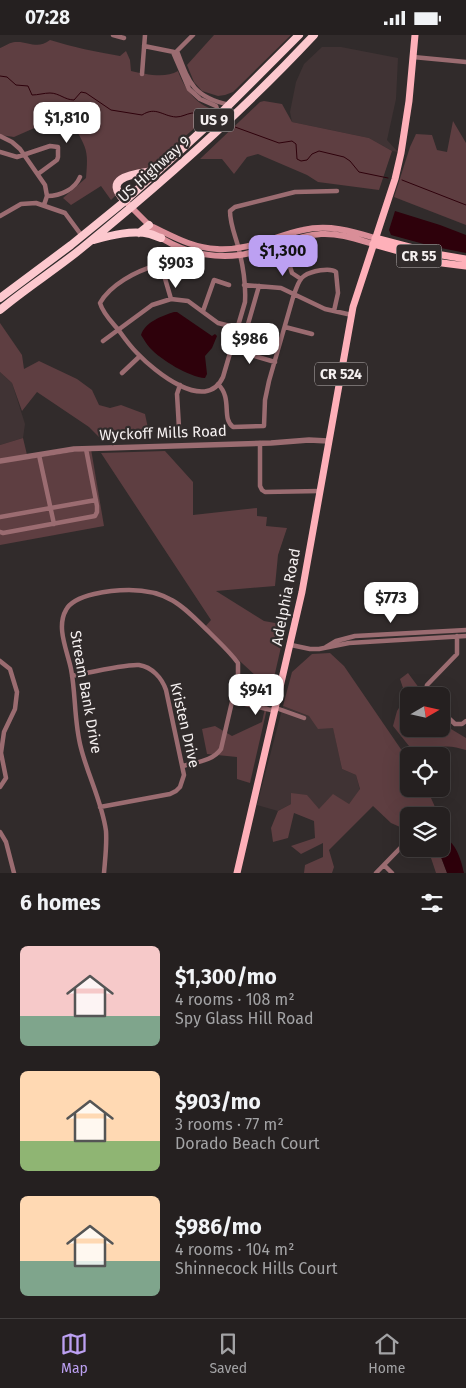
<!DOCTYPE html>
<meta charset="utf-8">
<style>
body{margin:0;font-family:"Fira Sans",sans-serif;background:#2d2829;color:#f1f3f6;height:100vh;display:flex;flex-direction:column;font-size:19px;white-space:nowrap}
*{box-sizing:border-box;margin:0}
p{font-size:16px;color:#a3a3a5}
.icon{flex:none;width:28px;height:28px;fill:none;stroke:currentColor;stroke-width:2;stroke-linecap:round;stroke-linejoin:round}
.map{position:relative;height:838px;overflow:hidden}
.side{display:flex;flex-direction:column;background:#252020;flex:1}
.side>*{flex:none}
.needle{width:32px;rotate:81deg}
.controls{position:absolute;left:400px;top:652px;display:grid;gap:10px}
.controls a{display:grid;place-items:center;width:50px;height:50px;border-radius:8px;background:#252020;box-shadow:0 5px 20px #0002,0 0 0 1px #423e3e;font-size:25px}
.price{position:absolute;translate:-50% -42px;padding:0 11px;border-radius:10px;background:#fff;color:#222;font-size:16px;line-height:32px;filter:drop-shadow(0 1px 2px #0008)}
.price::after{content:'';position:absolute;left:50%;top:30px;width:15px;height:11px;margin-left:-8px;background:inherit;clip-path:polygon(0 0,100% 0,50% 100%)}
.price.active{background:#bca0f2;color:#111}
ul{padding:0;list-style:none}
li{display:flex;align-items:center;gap:15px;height:125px;padding:0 20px}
li span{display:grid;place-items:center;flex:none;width:140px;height:100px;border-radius:8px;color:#555}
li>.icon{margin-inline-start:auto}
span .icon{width:60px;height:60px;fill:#fffc;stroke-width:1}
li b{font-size:21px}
h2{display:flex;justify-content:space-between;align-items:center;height:60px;padding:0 20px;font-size:21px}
.status{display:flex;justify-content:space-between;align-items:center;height:35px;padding:0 25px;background:#252020;direction:ltr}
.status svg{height:14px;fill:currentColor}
.menu{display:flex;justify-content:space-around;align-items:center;height:70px;border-top:1px solid #423e3e;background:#252020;font-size:14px;color:#a3a3a5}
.menu a{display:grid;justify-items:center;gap:2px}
.menu .active{color:#bca0f2}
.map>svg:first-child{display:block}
.built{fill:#403334}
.green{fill:#5e3e41}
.water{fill:#2e010b}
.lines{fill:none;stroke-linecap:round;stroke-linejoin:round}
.stream{stroke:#2e010b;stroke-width:1}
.minor{stroke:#9b6c71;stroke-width:4.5}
.tertiary{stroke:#9b6c71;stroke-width:5.5}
.secondary{stroke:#d98e98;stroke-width:6}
.primary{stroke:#feb0b9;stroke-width:7}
.trunk{stroke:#fcc8ce;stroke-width:8}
.labels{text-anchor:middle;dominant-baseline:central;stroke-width:4.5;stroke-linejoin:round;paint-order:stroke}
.shield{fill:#312b2b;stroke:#bab5b5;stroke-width:1}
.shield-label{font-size:14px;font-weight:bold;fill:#f5f0f0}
.street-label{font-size:15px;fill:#f5f0f0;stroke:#312b2b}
</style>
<div class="status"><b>07:28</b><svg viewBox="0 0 49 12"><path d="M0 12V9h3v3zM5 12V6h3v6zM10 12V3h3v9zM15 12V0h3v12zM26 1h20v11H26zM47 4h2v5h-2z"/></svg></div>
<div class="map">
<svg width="466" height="838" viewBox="0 0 466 838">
<rect width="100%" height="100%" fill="#312b2b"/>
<path class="built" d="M322 12H341L398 23 396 64 387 105 398 117 392 116 369 103 292 87 290 77 296 47 304 29Z
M0 337 12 348 25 389 23 403 0 410Z
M283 671 309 681 333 692 342 734 356 740 360 755 349 769 319 774 291 759V769L278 776 257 770Z"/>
<path class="green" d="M214 0H291L233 57 225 60 218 61 202 56 194 47 187 30Z
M50 5C73 12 96 17 120 21L126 16 130 25 131 36C145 39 165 44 178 36 184 53 196 70 215 75L147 135 121 141 116 160 111 165 101 151 71 170 63 163 86 143C88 118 88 115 75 93L48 87 14 102 0 100V13C5 11 11 7 15 7 29 6 37 15 50 5Z
M264 66 282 69 292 87 369 103 392 116 379 155 318 147 307 140 258 119 247 122 234 139 222 124H200L260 67Z
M453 86 466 108V190L394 162 410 112 416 99 432 100 437 115 447 117Z
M0 288 22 320 24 334 39 326 77 344 92 355 99 370 110 373 121 370 145 379 149 398 99 402 89 392 37 357 22 376 12 348 0 337Z
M23 403 28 424 91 414 104 491 0 510V410Z
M165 416 193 447V480L257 473V481L267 482 266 491 287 493 278 520 275 551 216 556 264 586 286 590 250 748 237 744V722L207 719 202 694 215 691 232 701 262 687 267 664 256 641 204 593 211 585 101 418Z
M330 618 344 631 409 726V754H427L439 781H409V796L391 788 373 771 329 815 334 832 332 838H304L305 830 323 822V808L301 819 291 811 315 803 314 786 294 778 288 803 273 807 271 793 278 776 291 769V758L307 760 319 774 333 759 349 769 360 754 356 740 342 734 333 693 318 694 309 681 283 671 292 637 312 619Z
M408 638 425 661H409V694H441V684L446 691 466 703V715C451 711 439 708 427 721H417L393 691 397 676 406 662 400 644Z
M428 814H438L447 838H436Z"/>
<path class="water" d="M395 176 440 190 466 200V218L431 211 391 200 389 195Z
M174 277H177L212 301 215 299 217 301 212 313 205 321 207 339 205 343C189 342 161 325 150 313 146 309 144 304 141 300 145 287 162 281 174 277Z
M441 802C456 805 461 825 464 838H447L438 814H441Z"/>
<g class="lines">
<path class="stream" d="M0 41 7 42 16 50 28 51 32 60C38 60 44 58 50 58 59 58 65 65 74 65L81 57 86 58 111 75 142 80C156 71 162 81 176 82 182 82 186 79 192 78 195 78 200 79 204 80
M235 92 279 108 292 106 296 109 297 124 301 126 307 125 312 119 319 116 344 122 350 126 359 137 388 143
M402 145 466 170"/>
<path class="minor" d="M113 0 124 3
M144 11 174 17
M177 16C189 48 193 62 230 70
M177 16 193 0
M173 17 189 54 200 64 216 71 219 80
M413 22 466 27
M142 39 145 0
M0 101 12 107 20 114 45 150 47 161 44 170
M0 117 17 122 50 111 58 112V122L57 125 38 139
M47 161C61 161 75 154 80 142
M0 181 21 169 36 168 65 178 82 201
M287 222 292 238 301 244
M244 250 281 253 325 274 352 280
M171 264 164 240 160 233 155 231C136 236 110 250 100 268 103 279 113 288 120 297 125 304 131 312 137 318 154 336 206 379 223 342L245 267C246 250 243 231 239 215 236 202 230 190 230 176L235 172 295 157 337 156
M203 276 214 245 229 250
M285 292 312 299
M246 296 259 251
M103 306 152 270 171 264 188 266 218 288 238 293
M231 314 275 327
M122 338 140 321
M218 349C233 364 221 383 233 392L264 391 265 365 269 346 294 259C297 253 298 245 304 241 311 236 330 232 336 237L338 258 334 276
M179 393 177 359 180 350
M260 408V451L262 455 265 457 320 456
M39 420 54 489
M0 482 96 465
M0 497 3 498 95 481 97 477V471L86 414
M291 610 310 614H319L349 608 466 601
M326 612 336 606 355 601 466 595
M0 626 10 634 17 657 15 674 4 697 1 718 6 743 0 752
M72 641C88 638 124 629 139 630 152 632 162 643 166 655L184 740 180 752 176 756 170 759 100 772
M235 660 272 668 276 673 304 683
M427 661 426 654 427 650 457 619V601
M233 666 271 675 275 673
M441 676 455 689H462L466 686
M0 797 6 807 14 838
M384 830 392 838
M104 838C105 825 107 810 106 796 102 767 88 741 81 713 74 687 76 660 71 634 67 615 56 592 66 575 74 559 112 555 129 555 168 555 183 571 209 597 219 607 230 617 238 628V641L221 714C213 726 196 727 183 731
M376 838 409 804"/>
<path class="tertiary" d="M0 426 74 414 271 408 309 405 328 406"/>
<path class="secondary" d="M125 166 149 190C153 199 164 205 172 209 192 219 217 223 240 220 267 216 293 201 321 199 339 198 356 204 373 209
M153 192C174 202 193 213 217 214 248 216 275 201 303 195 328 189 352 196 375 203"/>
<path class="primary" d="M375 203 436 219 466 224
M373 209 442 228 466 231
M237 838 302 557 353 272 395 144 401 118 409 66 415 0"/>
<path class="trunk" d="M125 166C99 140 140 139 158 135
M139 198 149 190
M94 205C112 200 132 195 150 199 154 200 157 202 161 203
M0 263 71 210 125 166 219 80 299 0
M0 275C26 253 55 235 82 213 163 147 242 77 314 0"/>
</g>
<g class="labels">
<g class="shield">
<rect x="194" y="73.5" width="40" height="23" rx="4"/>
<rect x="396.5" y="209.5" width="45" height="23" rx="4"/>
<rect x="315" y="327.5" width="52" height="23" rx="4"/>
</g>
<g class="shield-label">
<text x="214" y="85">US 9</text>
<text x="419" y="221">CR 55</text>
<text x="341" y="339">CR 524</text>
</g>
<g class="street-label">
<text transform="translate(154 134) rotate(-42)">US Highway 9</text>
<text transform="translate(163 398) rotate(-2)">Wyckoff Mills Road</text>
<text transform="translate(286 562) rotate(-79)">Adelphia Road</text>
<text transform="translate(86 657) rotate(80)">Stream Bank Drive</text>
<text transform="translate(185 690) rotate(77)">Kristen Drive</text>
</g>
</g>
</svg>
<div class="controls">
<a><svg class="needle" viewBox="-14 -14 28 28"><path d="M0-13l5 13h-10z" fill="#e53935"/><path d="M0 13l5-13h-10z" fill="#a3a3a5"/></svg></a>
<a><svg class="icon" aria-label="locate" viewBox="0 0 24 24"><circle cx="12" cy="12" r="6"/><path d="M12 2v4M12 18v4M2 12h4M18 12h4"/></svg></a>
<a><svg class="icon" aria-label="layers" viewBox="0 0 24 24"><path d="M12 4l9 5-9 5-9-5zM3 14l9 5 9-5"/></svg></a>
</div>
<b class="price" style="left:67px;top:109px">$1,810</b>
<b class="price active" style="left:283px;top:242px">$1,300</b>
<b class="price" style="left:176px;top:254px">$903</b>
<b class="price" style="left:250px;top:330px">$986</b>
<b class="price" style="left:391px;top:589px">$773</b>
<b class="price" style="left:256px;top:681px">$941</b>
</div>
<section class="side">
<h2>6 homes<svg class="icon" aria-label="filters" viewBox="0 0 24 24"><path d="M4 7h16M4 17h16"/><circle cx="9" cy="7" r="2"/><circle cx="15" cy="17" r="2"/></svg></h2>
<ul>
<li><span style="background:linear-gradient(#f6c9c9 70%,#7fa58c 0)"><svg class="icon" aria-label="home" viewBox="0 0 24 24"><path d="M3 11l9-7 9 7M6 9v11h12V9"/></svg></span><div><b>$1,300/mo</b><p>4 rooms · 108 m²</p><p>Spy Glass Hill Road</p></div></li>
<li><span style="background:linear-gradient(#ffd9b3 70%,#8fb573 0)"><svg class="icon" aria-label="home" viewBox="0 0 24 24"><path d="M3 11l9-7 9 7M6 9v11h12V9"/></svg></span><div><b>$903/mo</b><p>3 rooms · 77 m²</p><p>Dorado Beach Court</p></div></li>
<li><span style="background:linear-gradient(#ffd9b3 65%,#7fa58c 0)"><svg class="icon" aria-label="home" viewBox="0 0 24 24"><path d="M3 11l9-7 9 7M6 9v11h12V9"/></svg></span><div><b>$986/mo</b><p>4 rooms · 104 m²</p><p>Shinnecock Hills Court</p></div></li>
</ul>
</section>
<nav class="menu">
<a class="active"><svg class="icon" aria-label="map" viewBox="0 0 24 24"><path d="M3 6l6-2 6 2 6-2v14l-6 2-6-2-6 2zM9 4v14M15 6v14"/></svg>Map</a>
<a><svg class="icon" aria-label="saved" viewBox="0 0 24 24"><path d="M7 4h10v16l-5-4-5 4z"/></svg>Saved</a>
<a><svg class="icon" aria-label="home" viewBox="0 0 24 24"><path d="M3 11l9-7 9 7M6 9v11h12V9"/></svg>Home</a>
</nav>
